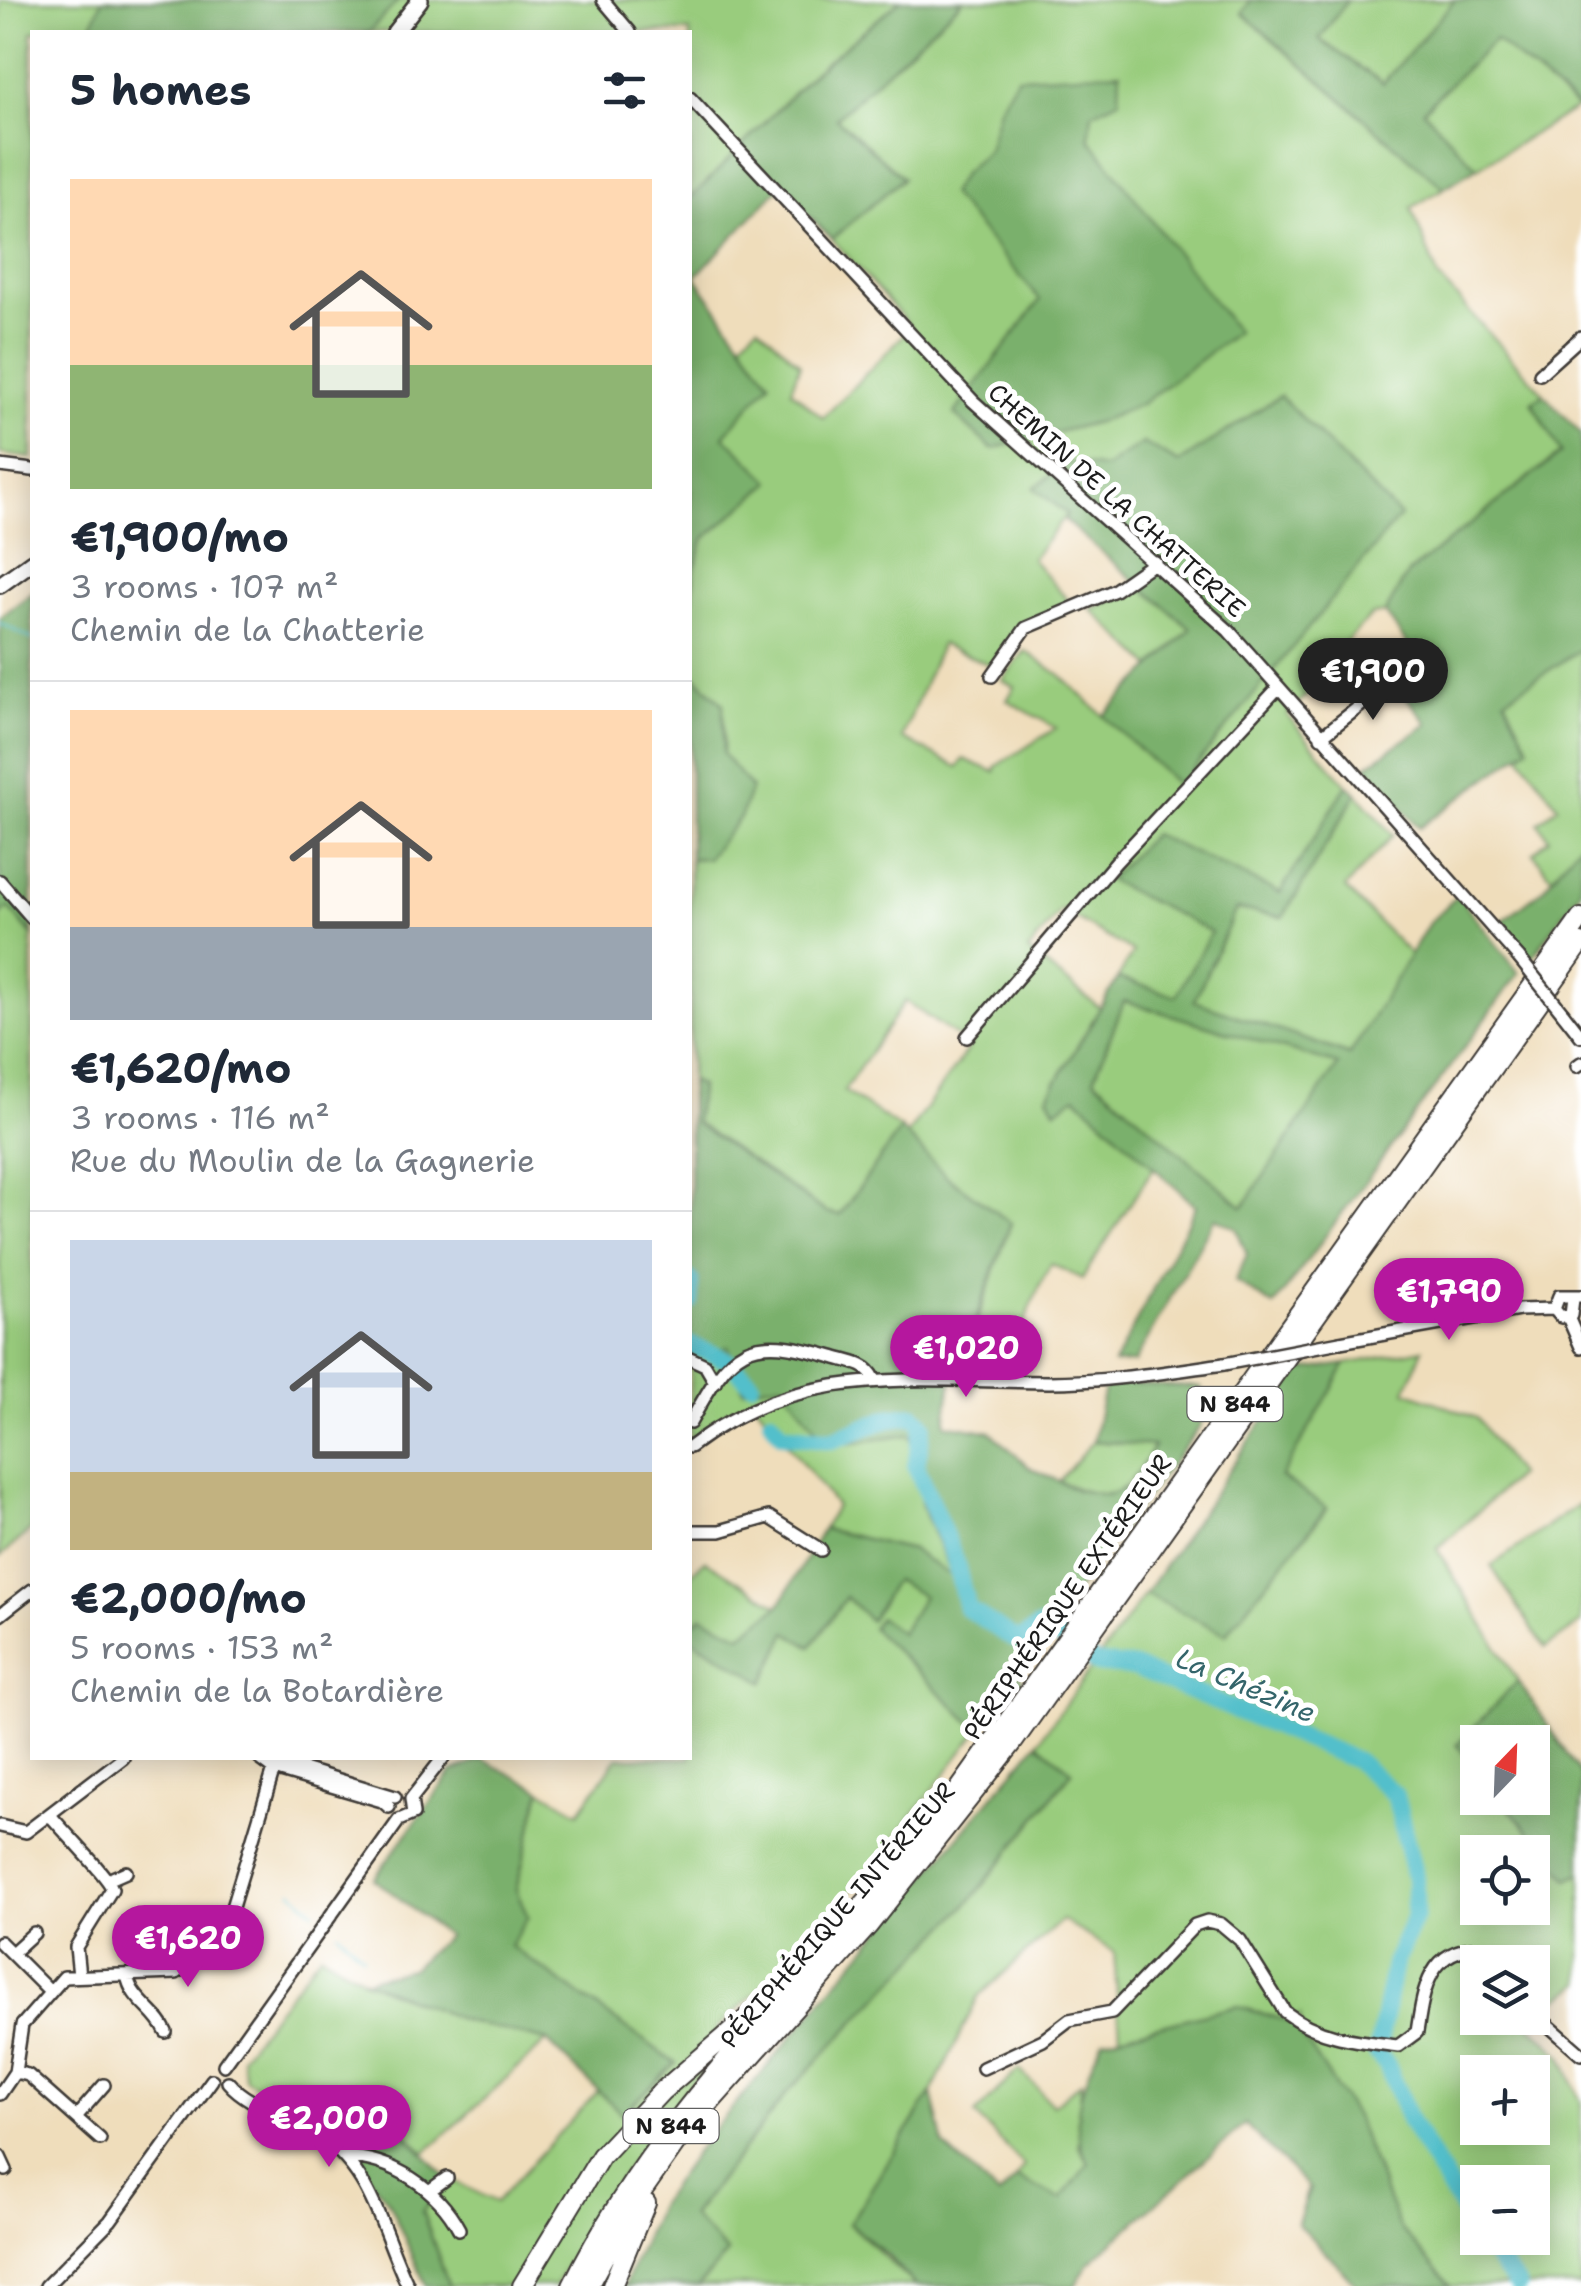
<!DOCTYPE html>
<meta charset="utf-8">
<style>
body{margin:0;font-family:"Shantell Sans",sans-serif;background:#f2f2f3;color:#1f2937;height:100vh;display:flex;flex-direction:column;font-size:38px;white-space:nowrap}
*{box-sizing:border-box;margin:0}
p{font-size:32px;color:#747a83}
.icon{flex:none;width:55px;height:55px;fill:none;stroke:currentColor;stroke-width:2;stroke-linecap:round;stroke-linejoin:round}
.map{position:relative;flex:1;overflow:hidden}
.side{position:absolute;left:30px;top:30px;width:662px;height:1730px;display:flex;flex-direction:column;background:#fff;border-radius:0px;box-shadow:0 5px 25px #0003}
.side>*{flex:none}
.needle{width:65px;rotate:23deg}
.tools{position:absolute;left:1460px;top:1725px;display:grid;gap:20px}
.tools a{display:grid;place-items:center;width:90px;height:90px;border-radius:0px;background:#fff;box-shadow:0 5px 25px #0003;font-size:50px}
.price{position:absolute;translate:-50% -85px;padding:0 22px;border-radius:35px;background:#b5179e;color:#fff;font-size:32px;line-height:65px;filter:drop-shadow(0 2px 5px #0008)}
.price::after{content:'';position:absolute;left:50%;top:60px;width:30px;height:22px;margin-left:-15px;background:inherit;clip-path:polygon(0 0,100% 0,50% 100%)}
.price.selected{background:#222;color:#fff}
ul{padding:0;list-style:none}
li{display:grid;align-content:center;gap:20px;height:530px;padding:0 40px}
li+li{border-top:2px solid #e0e1e3}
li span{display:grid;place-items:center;height:310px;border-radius:0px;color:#555}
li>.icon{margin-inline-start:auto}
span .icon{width:180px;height:180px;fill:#fffc;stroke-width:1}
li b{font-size:42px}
h2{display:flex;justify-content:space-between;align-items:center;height:120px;padding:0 40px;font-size:42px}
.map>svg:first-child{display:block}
.green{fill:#99cc7d;stroke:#5a744c;stroke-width:2.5;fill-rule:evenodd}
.forest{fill:#7ab06c;stroke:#4b6644;stroke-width:2.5;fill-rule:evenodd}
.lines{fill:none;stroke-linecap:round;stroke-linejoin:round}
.stream{stroke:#52bfcb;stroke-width:2.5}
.river{stroke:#52bfcb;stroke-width:18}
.minor-casing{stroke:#3c3934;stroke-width:16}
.major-casing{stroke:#3c3934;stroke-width:20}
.highway-casing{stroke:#3c3934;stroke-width:22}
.minor{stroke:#fff;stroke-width:11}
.major{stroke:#fff;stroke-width:15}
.highway{stroke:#fff;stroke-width:18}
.minor-bridge-casing{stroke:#3c3934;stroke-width:16;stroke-linecap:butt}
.minor-bridge{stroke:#fff;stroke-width:11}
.labels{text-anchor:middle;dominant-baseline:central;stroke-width:10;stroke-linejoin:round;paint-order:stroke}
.shield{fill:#fff;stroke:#606060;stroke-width:2.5}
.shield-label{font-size:22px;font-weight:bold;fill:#1c1c1c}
.street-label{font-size:25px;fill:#1c1c1c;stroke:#fff}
.water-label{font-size:28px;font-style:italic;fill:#34656b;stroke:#fff}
</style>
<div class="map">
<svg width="1581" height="2286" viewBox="0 0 1581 2286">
<rect width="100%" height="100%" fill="#fff"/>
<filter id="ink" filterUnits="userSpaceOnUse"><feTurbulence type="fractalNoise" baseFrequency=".01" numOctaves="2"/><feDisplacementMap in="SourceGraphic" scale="20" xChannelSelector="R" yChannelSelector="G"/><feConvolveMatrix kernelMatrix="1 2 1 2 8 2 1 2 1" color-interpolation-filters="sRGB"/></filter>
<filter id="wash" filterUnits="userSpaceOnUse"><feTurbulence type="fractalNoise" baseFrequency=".0048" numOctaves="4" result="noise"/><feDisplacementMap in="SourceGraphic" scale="40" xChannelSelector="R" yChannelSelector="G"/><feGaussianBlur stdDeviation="2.25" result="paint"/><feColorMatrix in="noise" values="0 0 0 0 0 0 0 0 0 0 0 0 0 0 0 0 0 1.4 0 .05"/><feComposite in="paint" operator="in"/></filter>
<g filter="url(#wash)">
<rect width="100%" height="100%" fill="#efddbb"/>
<path class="green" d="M0 0H901L814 72 690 199V32H32V458L0 454Z
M963 0H1251L1243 14 1444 188 1411 208 1438 277 1544 394 1532 402 1561 452 1408 573 1385 613 1372 615 1326 662 1332 668 1287 715 1347 785 1281 894 1154 835 1109 880 1212 932 1176 997 1118 978 1133 952 1061 910 1028 951 1100 1008 1048 1096 1055 1109 1076 1095 1154 1167 1082 1279 1051 1264C1032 1297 1023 1332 1006 1366H962L1011 1223 946 1176 907 1135 970 1046 905 1001 844 1091 901 1129 840 1215 826 1212 695 1122 700 1087 690 1080V859L708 857 741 816 723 754V704L690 671 694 572 703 540 770 482 723 436 770 382 740 343 758 325 800 364 791 390 823 418 911 327 832 239 903 178 836 118ZM1280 396 1178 786 1060 675 1025 651 1002 680 1015 687 1007 700 1056 728 997 766 995 772 964 759 958 767 902 738 941 644 992 666 1022 624 1071 604 1032 559 1067 514 1143 443 1179 463Z
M1348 0H1455L1383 83 1319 39Z
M1495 39 1577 108 1477 168 1422 111Z
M1139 581 1191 629 1152 667 1091 609 1122 596Z
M1581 649V842L1552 877 1533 853 1549 838 1538 823 1558 806 1520 755 1529 747 1505 699Z
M1357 793 1393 835 1345 888 1411 955 1351 1055 1193 1001 1236 908 1283 917Z
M9 908 32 935V1529L0 1557V915Z
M1124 1001 1339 1064 1244 1208 1094 1079Z
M728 1345 781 1383 799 1405 911 1435 922 1506 954 1580 912 1550 823 1529 836 1506 755 1402 690 1440V1354Z
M1423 1349 1406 1391 1477 1418 1518 1475 1437 1549 1518 1681 1458 1744 1477 1769 1478 1798H1501L1568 1878 1581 1873V1983L1532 2017V1962H1478V2018H1532L1526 2022 1561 2054 1581 2102V2286H1358L1297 2223C1321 2161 1312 2081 1300 2016L1294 2023 1237 2006 1120 2036 1114 1952 1062 1920 979 1996 932 2092 849 2224 916 2286H698L728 2253 691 2217 788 2092 974 1897 1072 1772 1037 1743 1145 1594 1226 1634 1327 1509 1281 1477 1346 1364ZM1478 1852H1532V1908H1478ZM1478 2072H1532V2128H1478ZM1478 2182H1532V2238H1478Z
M1093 1441 1154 1446C1125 1495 1115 1507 1059 1481Z
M1581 1503V1623L1545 1648 1491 1566Z
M705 1560 779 1606 741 1635 703 1617 690 1626V1575Z
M895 1580 924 1596 901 1633 873 1628 979 1730C898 1836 819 1941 717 2028L730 2041C660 2115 605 2197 555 2286H449L422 2211 454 2181 496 2202 599 2090 622 2114 676 2064 509 1945 516 1890 541 1790 579 1812 617 1758H690V1638L763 1681 787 1632 811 1646 846 1596Z
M321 1953C389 2000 468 2021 547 2041L425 2153 375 2103 333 2137 245 2078 241 2056Z
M1019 2069 1053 2105 1081 2082 1079 2147 1089 2163 1061 2200 1017 2178 1024 2165 975 2115Z"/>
<path class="forest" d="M102 0H399L369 32H89Z
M901 0H963L836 118 903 178 832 239 780 187 695 277 770 382 724 436 771 482 703 540 694 572 690 612V199L814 72Z
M1251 0H1348L1319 39 1383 83 1455 0H1581V110L1495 40 1423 110 1477 168 1444 188 1242 13Z
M1120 72 1119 100 1092 113 1089 138 1237 332 1143 403 1101 421 992 449 954 414 1040 300 950 194 963 173 988 150 999 108 1017 77Z
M1544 394 1581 434V649L1505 699 1529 747 1419 828 1366 766 1428 724 1398 686 1419 661 1385 613 1408 573 1561 453 1532 402Z
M1280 396 1400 516 1179 786 1103 716 1191 629 1064 520 1067 514 1034 488 1067 462 1105 468 1143 443 1179 463Z
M32 593V935L9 908 0 915V617Z
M690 671 723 704V754L751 788 741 816 708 858 690 859Z
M1347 785 1357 793 1283 917 1236 909 1194 1001 1350 1055 1429 923 1458 895 1519 973 1274 1306 1235 1281 1247 1254 1236 1228 1215 1218 1134 1363 1114 1364 1196 1206 1076 1096 1056 1110 1048 1096 1118 978 1176 996 1211 932 1108 880 1153 834 1280 893ZM1124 1001 1338 1065 1243 1207 1094 1079Z
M1581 842V890L1531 959 1502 921 1540 892Z
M690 1080 700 1086 695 1123 826 1212 840 1215 901 1129 946 1176 1011 1223 950 1389 945 1424 991 1432 1029 1467 1077 1490 1108 1495 1130 1487 1154 1446 1093 1441 1105 1383 1201 1387V1425L1016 1671 1023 1680 979 1730 872 1628 879 1617 901 1633 923 1596 895 1580 870 1621 846 1597 811 1647 787 1632 764 1682 690 1638V1626L702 1616 741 1635 779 1606 823 1529 912 1550 953 1577 922 1506 911 1435 828 1446 782 1383 743 1389 728 1346 715 1353 690 1354Z
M1346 1364 1281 1477 1327 1508 1226 1634 1145 1594 1297 1371Z
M1518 1681 1581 1775V1873L1568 1879 1501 1798H1532V1742H1478L1477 1769 1457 1745Z
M1037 1743 1072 1771 974 1897 788 2092 691 2216 728 2253 698 2286H624L659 2204 693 2155Z
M482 1759 541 1790 516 1890 528 1917 510 1946 676 2063 622 2114 547 2041 459 2019 364 1980 411 1969 447 1936 374 1879 452 1772Z
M1237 2006 1294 2023 1355 2116 1399 2227 1451 2286H1358L1297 2223 1310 2189 1245 2124 1089 2263 1075 2286H916L887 2255 849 2224 932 2092 944 2146 999 2196 1017 2178 1061 2199 1089 2163C1065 2125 1084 2076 1103 2040Z
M374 2102 451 2182 422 2211 449 2286H426L387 2199 333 2137Z"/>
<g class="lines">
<path class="stream" d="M0 623 32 639
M292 1891 314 1911
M338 1932 363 1956"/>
<path class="river" d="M690 1280V1302
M690 1345 725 1359
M731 1363 751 1382
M771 1420 782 1434 832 1440 889 1418 914 1415 923 1425 916 1466 955 1560 967 1608 1012 1638 1022 1639 1038 1628 1047 1629 1097 1664 1135 1668 1357 1761 1395 1795 1415 1878V1916L1394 1964 1377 2053 1387 2065 1410 2122 1478 2235
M1480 2238 1518 2286"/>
</g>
</g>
<g filter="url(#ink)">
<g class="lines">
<defs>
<path id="minor" d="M603 0 630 32
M690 98 973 401 1229 631 1519 958
M1540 374 1581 337
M0 466 32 470
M992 676 1026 628 1115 590 1155 562
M1321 737 1360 706 1389 672
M0 881 32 918
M1563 1013 1581 1036
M967 1037 1116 862 1277 689
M1577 1066 1581 1063
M1554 1309 1561 1317 1571 1315 1573 1299
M1554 1309 1559 1296H1581
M1568 1317 1581 1347
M1340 1342 1519 1310 1554 1309
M690 1358 705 1365 715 1382
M690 1423C733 1345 745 1332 833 1357 849 1362 867 1363 874 1378
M690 1447C802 1361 919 1382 1049 1382 1107 1382 1166 1372 1224 1364
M690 1531H720L769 1517 821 1550
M0 1615 32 1590
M259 1758 274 1769 382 1801 389 1807
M267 1758 395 1797
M411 1799 443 1758
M50 1815C62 1830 110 1878 112 1889L76 1947 79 1976
M399 1820 413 1814 411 1799
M0 1826 26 1832 123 1758
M110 1879 126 1872
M0 1942 49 1991
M12 1953 34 1933
M127 1975C131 2001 156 2009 166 2032
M1532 2011 1581 2054
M224 2065 399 1820
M983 2068 1043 2040 1069 2020 1112 2012 1195 1925 1207 1921 1221 1924 1240 1940 1285 2012C1319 2038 1356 2041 1398 2046L1417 2032C1423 1993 1428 1948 1479 1948L1497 1962
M15 2072 28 2075 100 2139
M228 2082C248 2106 287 2115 314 2132 373 2169 380 2228 408 2286
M0 2094 15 2072 22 2025 64 1977 176 1973 226 1927 274 1769
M76 2117 104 2085
M0 2157 6 2170
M346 2157C392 2158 438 2189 459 2229
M429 2191 447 2178
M46 2286 110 2221 212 2080"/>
<path id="major" d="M395 32 420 0
M0 585 32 562"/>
<path id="highway" d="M522 2286 601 2156 661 2092 775 1994
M572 2286C665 2096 831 1957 958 1791L1581 918
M588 2286 634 2203 683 2133 869 1925 1012 1744 1581 943
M612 2286 646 2203"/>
</defs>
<use href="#minor" class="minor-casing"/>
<use href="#major" class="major-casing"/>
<use href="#highway" class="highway-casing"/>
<use href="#minor" class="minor"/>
<use href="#major" class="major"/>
<use href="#highway" class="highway"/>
<defs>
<path id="minor-bridge" d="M1519 958 1563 1013
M1224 1364 1340 1342"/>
</defs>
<use href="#minor-bridge" class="minor-bridge-casing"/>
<use href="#minor-bridge" class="minor-bridge"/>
</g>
</g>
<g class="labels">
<g class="shield">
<rect x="1187.5" y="1387" width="95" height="34" rx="8"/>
<rect x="623.5" y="2109" width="95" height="34" rx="8"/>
</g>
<g class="shield-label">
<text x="1235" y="1404">N 844</text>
<text x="671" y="2126">N 844</text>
</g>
<g class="street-label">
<text transform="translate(1117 500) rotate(42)">CHEMIN DE LA CHATTERIE</text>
<text transform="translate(1067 1597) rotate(-55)">PÉRIPHÉRIQUE EXTÉRIEUR</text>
<text transform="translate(837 1915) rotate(-49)">PÉRIPHÉRIQUE INTÉRIEUR</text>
</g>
<g class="water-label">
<text transform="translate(1246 1685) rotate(23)">La Chézine</text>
</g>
</g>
</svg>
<div class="tools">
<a><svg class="needle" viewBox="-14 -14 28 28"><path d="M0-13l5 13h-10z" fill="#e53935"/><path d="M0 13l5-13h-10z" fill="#747a83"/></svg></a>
<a><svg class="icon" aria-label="locate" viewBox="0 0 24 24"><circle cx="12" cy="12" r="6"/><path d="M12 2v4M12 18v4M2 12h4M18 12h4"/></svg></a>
<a><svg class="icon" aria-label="layers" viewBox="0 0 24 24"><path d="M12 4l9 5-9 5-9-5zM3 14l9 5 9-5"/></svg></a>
<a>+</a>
<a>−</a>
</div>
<b class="price selected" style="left:1373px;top:723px">€1,900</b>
<b class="price" style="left:1449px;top:1343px">€1,790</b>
<b class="price" style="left:966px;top:1400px">€1,020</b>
<b class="price" style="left:188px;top:1990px">€1,620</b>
<b class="price" style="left:329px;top:2170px">€2,000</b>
<section class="side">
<h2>5 homes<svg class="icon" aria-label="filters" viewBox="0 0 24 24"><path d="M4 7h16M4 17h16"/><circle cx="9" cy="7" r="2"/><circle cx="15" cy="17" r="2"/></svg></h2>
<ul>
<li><span style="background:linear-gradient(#ffd9b3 60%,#8fb573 0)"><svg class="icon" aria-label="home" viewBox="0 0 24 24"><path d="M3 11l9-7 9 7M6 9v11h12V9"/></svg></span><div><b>€1,900/mo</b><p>3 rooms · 107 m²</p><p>Chemin de la Chatterie</p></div></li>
<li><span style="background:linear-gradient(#ffd9b3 70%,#9aa5b1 0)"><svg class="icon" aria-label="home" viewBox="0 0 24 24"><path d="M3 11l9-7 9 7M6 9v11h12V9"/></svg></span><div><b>€1,620/mo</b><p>3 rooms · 116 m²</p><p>Rue du Moulin de la Gagnerie</p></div></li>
<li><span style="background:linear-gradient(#c9d6e8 75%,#c2b280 0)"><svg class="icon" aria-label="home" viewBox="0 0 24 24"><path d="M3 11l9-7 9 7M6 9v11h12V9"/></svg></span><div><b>€2,000/mo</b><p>5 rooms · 153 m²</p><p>Chemin de la Botardière</p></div></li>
</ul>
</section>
</div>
